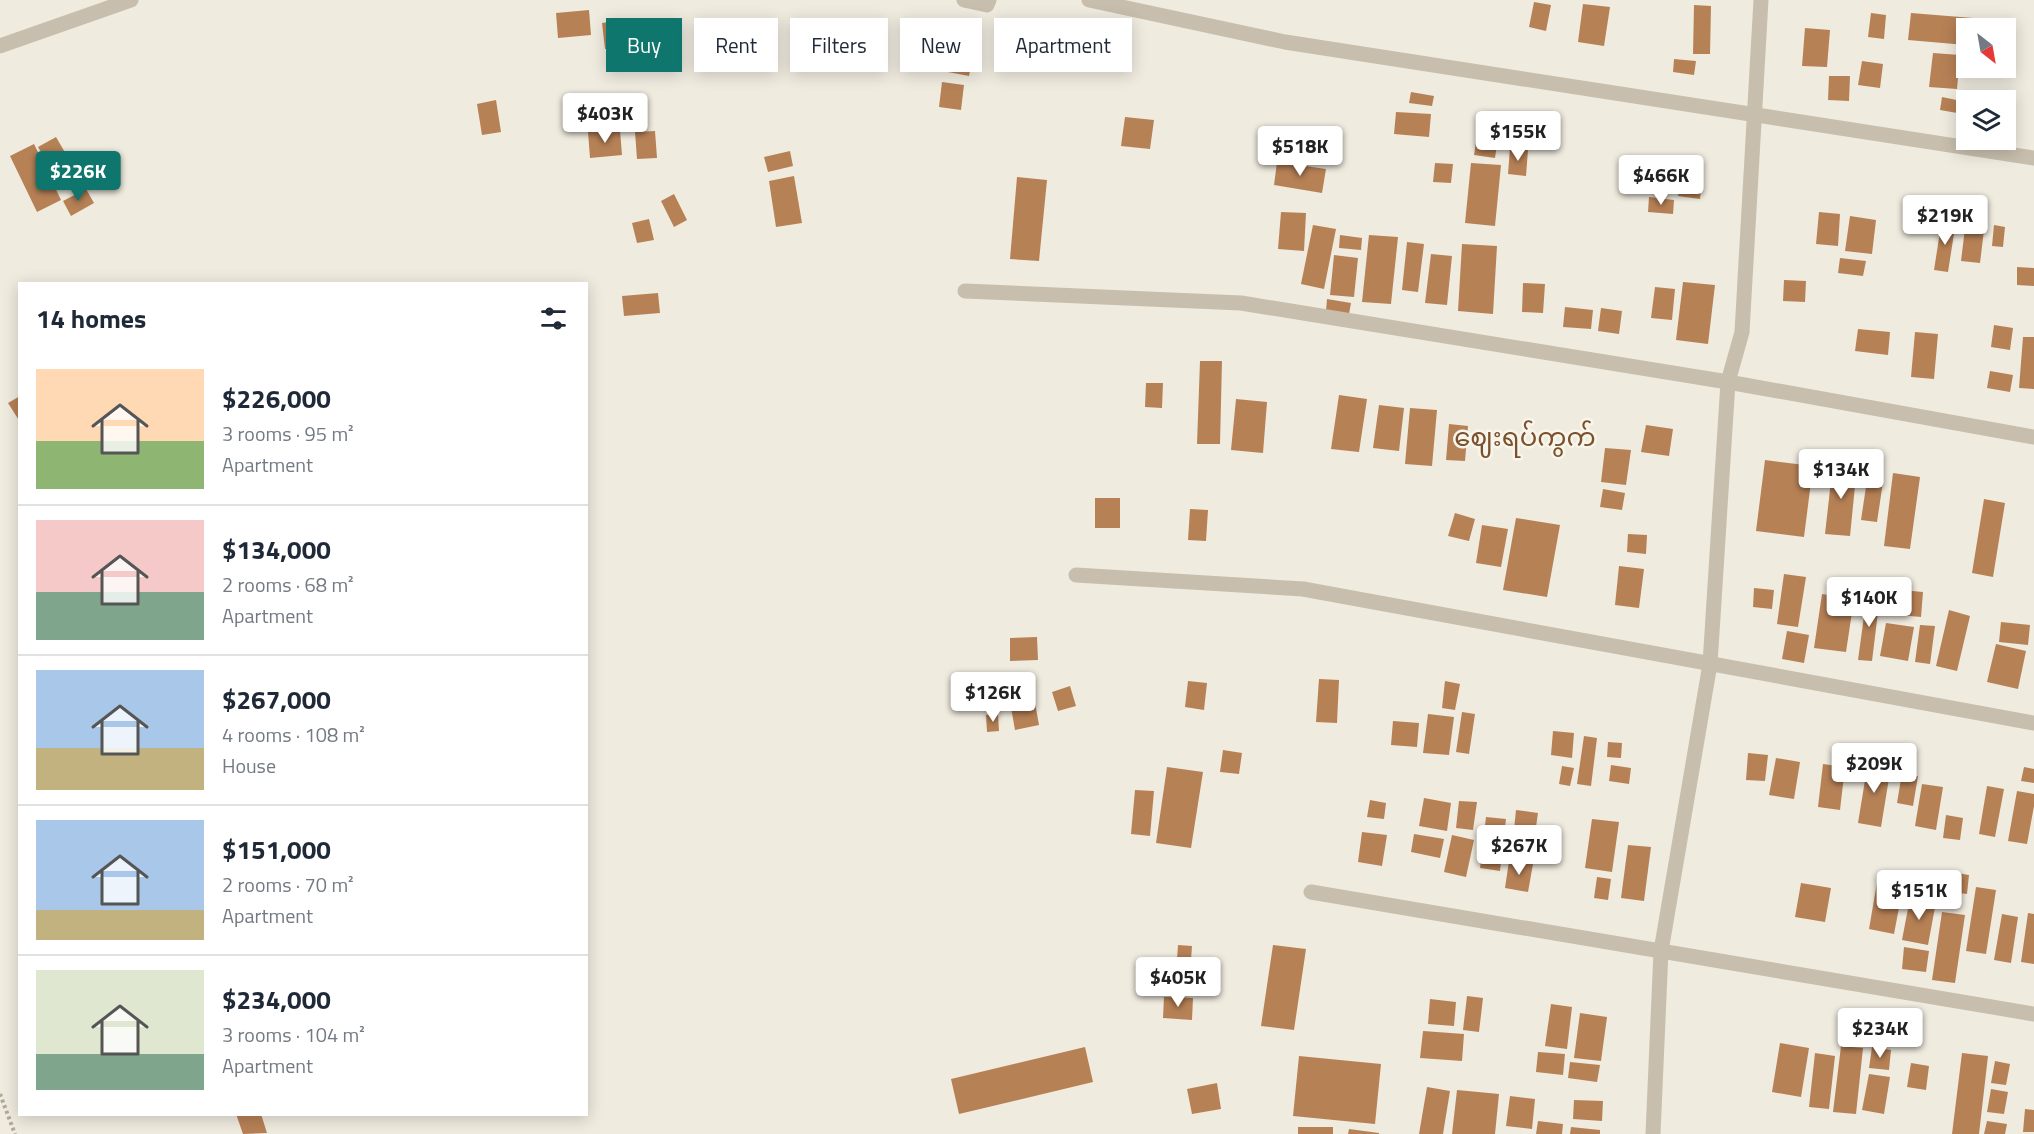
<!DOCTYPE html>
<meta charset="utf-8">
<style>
body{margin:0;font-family:"Titillium Web","Noto Sans Myanmar",sans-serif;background:#f2f2f3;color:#1f2937;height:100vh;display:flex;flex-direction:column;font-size:22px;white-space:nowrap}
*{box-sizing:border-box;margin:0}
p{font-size:20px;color:#747a83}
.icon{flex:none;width:33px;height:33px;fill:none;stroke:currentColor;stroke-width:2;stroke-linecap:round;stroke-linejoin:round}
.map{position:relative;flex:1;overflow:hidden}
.sheet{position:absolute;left:18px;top:282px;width:570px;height:834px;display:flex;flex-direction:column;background:#fff;border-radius:0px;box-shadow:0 3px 15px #0003}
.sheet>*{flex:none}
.top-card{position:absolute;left:606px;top:18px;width:570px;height:54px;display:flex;gap:12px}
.needle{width:39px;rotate:149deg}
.buttons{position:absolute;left:1956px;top:18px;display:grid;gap:12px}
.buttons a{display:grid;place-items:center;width:60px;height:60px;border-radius:0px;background:#fff;box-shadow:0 3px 15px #0003;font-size:30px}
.price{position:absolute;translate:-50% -51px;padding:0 14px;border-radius:6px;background:#fff;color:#222;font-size:20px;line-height:39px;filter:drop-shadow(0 2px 3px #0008)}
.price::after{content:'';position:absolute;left:50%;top:36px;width:18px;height:14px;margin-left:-9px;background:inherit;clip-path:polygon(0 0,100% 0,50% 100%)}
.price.current{background:#0f766e;color:#fff}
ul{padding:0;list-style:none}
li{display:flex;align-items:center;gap:18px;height:150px;padding:0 18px}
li+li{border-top:2px solid #e0e1e3}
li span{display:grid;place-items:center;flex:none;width:168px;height:120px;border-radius:0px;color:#555}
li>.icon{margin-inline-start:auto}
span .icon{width:72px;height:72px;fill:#fffc;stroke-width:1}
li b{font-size:26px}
h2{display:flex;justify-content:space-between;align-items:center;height:72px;padding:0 18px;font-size:26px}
.chip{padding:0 21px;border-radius:0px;background:#fff;box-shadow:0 3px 15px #0003;font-size:21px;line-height:54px}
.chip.current{background:#0f766e;color:#fff}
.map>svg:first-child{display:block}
.building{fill:#b78156}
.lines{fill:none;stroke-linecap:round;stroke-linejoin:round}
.path{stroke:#b2a897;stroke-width:4;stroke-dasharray:3 3;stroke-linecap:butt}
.street{stroke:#c7bead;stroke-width:15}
.labels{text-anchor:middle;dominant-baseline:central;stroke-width:5;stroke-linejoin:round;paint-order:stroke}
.quarter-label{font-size:26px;fill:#7b502d;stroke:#f8f5eb}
</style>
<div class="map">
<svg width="2034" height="1134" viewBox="0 0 2034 1134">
<rect width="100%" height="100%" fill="#f0ebdf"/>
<path class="building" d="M1534 2 1551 5 1546 31 1529 27Z
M1583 4 1610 7 1604 46 1578 42Z
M1694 5 1711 6 1710 54H1693Z
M589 10 591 35 558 38 556 13Z
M1871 13 1886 15 1884 39 1868 37Z
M1911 13 1973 18 1972 28H1966V45L1908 40Z
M614 21 618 48 605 49 602 23Z
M1805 28 1830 30 1827 67 1802 66Z
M953 47 974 51 969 76 948 72Z
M1933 53 1960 55 1957 89 1929 87Z
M1674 59 1696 61 1694 75 1673 72Z
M1862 61 1883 64 1880 88 1858 85Z
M1829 76H1850L1849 101 1828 100Z
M942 82 964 85 961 110 939 107Z
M1411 92 1434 96 1432 106 1409 103Z
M1942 97 1966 102 1963 114 1940 110Z
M496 100 501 132 482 135 477 104Z
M1396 112 1431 114 1429 137 1394 134Z
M1125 117 1154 120 1150 149 1121 146Z
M1292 129 1327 134 1323 160 1287 155Z
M620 130 622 155 590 158 588 132Z
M655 131 657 158 637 159 635 132Z
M1477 135 1498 137 1495 158 1474 155Z
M56 137 70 161 52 171 38 147Z
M34 144 61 200 37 212 10 156Z
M1510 148 1528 150 1526 176 1508 174Z
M790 151 793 166 768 172 764 157Z
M1277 162 1326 169 1322 193 1274 185Z
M1435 163 1453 164 1451 183 1433 182Z
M1471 163 1501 165 1495 226 1465 223Z
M794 176 802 223 776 227 769 181Z
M1017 177 1047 180 1039 261 1010 259Z
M1681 178 1702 181 1700 199 1678 196Z
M86 189 94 203 71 216 63 201Z
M674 194 687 220 674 227 661 201Z
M1649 197 1674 200 1673 214 1648 212Z
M1281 212 1306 213 1304 251 1278 249Z
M1819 212 1840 214 1838 246 1816 244Z
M1967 212 1986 214 1980 263 1961 261Z
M1850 216 1876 220 1872 254 1845 251Z
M649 219 654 240 637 243 632 223Z
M1942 219 1956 221 1948 272 1934 270Z
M1313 225 1336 229 1324 289 1301 284Z
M1994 225 2005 227 2003 247 1992 246Z
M1340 235 1362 238 1361 250 1339 248Z
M1369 235 1398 237 1391 304 1362 302Z
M1407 242 1424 244 1418 292 1402 290Z
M1462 244 1497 246 1493 314 1458 311Z
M1431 254 1452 256 1447 305 1425 303Z
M1334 255 1358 258 1354 297 1330 295Z
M1840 258 1866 261 1863 276 1838 273Z
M2017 267 2034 268V286L2017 285Z
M1784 280 1806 281 1805 302 1783 301Z
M1683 282 1715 285 1708 344 1676 340Z
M1523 283 1545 284 1543 313 1522 312Z
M1655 287 1675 289 1672 320 1651 318Z
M658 293 660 313 624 316 622 296Z
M1327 299 1351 303 1349 314 1326 311Z
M1565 307 1593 310 1591 329 1563 327Z
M1601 308 1622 311 1619 334 1598 331Z
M1994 325 2013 328 2010 350 1991 347Z
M1858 329 1890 332 1888 355 1855 351Z
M1915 332 1938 334 1934 379 1911 377Z
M2023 337H2034V389L2019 388Z
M1200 361H1222L1220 444H1197Z
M1990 371 2013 375 2010 392 1987 388Z
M1146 383H1163L1162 408 1145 407Z
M1339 395 1367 399 1359 452 1331 449Z
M20 396V422L8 403Z
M1236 399 1267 402 1263 453 1231 450Z
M1379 405 1404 408 1399 451 1373 448Z
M1410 408 1437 410 1432 466 1405 464Z
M1449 424 1468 426 1465 461 1446 460Z
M1646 425 1673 429 1669 456 1641 452Z
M1605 448 1631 450 1626 485 1601 482Z
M1765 460 1813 466 1804 537 1756 531Z
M1833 463 1857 466 1850 536 1825 534Z
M1893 473 1920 477 1910 549 1884 546Z
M1867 480 1883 482 1877 522 1861 520Z
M1603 489 1625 493 1622 510 1600 507Z
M1095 498H1120V528H1095Z
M1984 499 2005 503 1993 577 1972 573Z
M1190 509 1208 510 1206 541 1188 540Z
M1455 513 1475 519 1469 541 1448 536Z
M1516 518 1560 525 1547 597 1503 590Z
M1482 525 1508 529 1501 567 1476 563Z
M1628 534 1647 535 1646 554 1627 552Z
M1619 566 1644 569 1639 608 1615 605Z
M1784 574 1806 577 1798 627 1777 624Z
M1754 588 1774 590 1772 609 1753 607Z
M1891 589 1923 592 1921 617 1888 614Z
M1822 594 1854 599 1846 652 1814 648Z
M1867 594 1880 596 1872 661 1858 660Z
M1949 610 1970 616 1957 671 1936 666Z
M2001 622 2030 625 2028 645 1999 642Z
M1886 623 1914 627 1908 661 1880 656Z
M1920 625 1935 626 1930 664 1915 662Z
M1787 631 1809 635 1804 663 1782 659Z
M1037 637 1038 660 1010 661V638Z
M1996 644 2026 651 2018 689 1987 682Z
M1319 679 1339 680 1337 723 1316 722Z
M1188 681 1207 683 1204 710 1185 707Z
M1445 681 1460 684 1455 710 1442 708Z
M1070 686 1076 706 1058 711 1052 692Z
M1034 697 1039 725 1015 730 1010 702Z
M1462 712 1475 714 1469 754 1456 752Z
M998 714 999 731 987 732 986 715Z
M1428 714 1454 717 1449 755 1423 753Z
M1393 721 1419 723 1417 747 1391 745Z
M1553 731 1574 733 1572 758 1551 755Z
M1584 736 1597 738 1591 786 1577 784Z
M1608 742 1622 743 1621 758 1607 757Z
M1223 750 1242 753 1239 774 1220 772Z
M1748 753 1768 755 1765 781 1746 780Z
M1776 758 1800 762 1794 799 1769 795Z
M1868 762 1891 766 1881 827 1858 823Z
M1823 764 1845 767 1840 810 1818 807Z
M1611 765 1631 768 1629 784 1609 781Z
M1562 766 1574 768 1570 786 1559 784Z
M1167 767 1203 772 1191 848 1156 843Z
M2024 767 2034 769V783L2021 781Z
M1902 773 1918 776 1913 806 1897 803Z
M1922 784 1943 787 1936 830 1915 826Z
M1987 786 2004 789 1995 837 1979 834Z
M1135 790 1154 791 1150 836 1131 834Z
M2017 791 2034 794V806L2027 844 2008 841Z
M1424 798 1451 803 1447 831 1419 826Z
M1370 800 1386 803 1384 819 1367 817Z
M1459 801 1477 802 1473 830 1456 828Z
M1516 810 1538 813 1534 841 1513 839Z
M1946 815 1963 818 1960 840 1943 838Z
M1486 817 1506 819 1500 871 1480 868Z
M1592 819 1619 822 1612 872 1585 868Z
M1362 832 1387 835 1382 866 1358 862Z
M1414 834 1444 839 1440 858 1411 852Z
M1452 835 1474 840 1466 877 1444 872Z
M1628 845 1651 847 1644 901 1621 898Z
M1509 861 1533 864 1528 892 1505 888Z
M1879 871 1905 876 1894 934 1869 929Z
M1945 871 1969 875 1967 894 1942 891Z
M1597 877 1611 879 1608 900 1594 898Z
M1801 883 1831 888 1825 922 1795 917Z
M1976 887 1996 890 1986 954 1966 951Z
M1910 898 1936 902 1928 945 1902 940Z
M1942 912 1965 915 1955 983 1932 980Z
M2028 913 2034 914V964L2021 962Z
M2002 914 2018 917 2011 963 1994 960Z
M1178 945 1192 946 1189 988 1175 987Z
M1273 945 1306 949 1294 1030 1261 1026Z
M1904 947 1929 951 1926 972 1902 969Z
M1467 996 1483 998 1479 1032 1463 1030Z
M1164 997 1193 998 1192 1020 1163 1018Z
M1430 999 1456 1002 1454 1026 1428 1024Z
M1551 1004 1572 1007 1567 1049 1545 1046Z
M1580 1013 1607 1017 1601 1061 1574 1058Z
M1423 1031 1464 1034 1462 1061 1420 1058Z
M1780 1043 1809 1048 1801 1097 1772 1092Z
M1841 1046 1863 1048 1856 1114 1833 1112Z
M1085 1047 1093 1082 959 1114 951 1079Z
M1872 1047 1891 1050 1889 1070 1869 1068Z
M1538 1052 1565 1054 1563 1075 1536 1072Z
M1815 1053 1835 1056 1829 1109 1809 1107Z
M1962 1053 1988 1056 1979 1134H1952Z
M1299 1056 1381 1064 1375 1124 1293 1116Z
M1995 1061 2010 1064 2006 1085 1991 1083Z
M1570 1062 1600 1065 1597 1082 1568 1078Z
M1911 1063 1929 1066 1926 1090 1907 1087Z
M1869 1074 1890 1077 1884 1114 1862 1110Z
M1217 1083 1221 1109 1192 1114 1187 1089Z
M1427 1087 1450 1091 1443 1134H1419Z
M1991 1089 2008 1092 2004 1114 1987 1112Z
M1457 1090 1499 1094 1495 1134H1452Z
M1510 1096 1535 1099 1532 1129 1506 1126Z
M1574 1100 1603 1101 1602 1121 1573 1119Z
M2025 1109 2034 1110V1132H2023Z
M236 1114H261L267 1133 243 1134Z
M1538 1121 1563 1124 1562 1134H1536Z
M1987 1121 2007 1124 2005 1134H1984Z
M1298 1127H1333V1134H1298Z
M1571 1127 1600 1130V1134H1570Z
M1349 1129 1379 1133V1134H1348Z"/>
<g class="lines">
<path class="path" d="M0 1094 15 1134"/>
<path class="street" d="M964 0 987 5 989 0
M1089 0 1285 42 2034 158
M0 46 131 0
M965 291 1241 303 1728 382 2034 437
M1076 575 1303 589 2034 723
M1311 892 2034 1014
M1653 1134 1661 951 1710 664 1728 382 1742 332 1761 0"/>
</g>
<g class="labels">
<g class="quarter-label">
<text x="1525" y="436">ဈေးရပ်ကွက်</text>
</g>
</g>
</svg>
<div class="buttons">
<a><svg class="needle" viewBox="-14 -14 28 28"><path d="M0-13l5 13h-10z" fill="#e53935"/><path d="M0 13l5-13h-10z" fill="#747a83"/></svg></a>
<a><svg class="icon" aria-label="layers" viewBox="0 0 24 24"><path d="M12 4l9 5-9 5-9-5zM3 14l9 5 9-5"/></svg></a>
</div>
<b class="price" style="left:605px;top:144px">$403K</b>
<b class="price" style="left:1518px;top:162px">$155K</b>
<b class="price" style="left:1300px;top:177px">$518K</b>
<b class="price current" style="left:78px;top:202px">$226K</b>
<b class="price" style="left:1661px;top:206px">$466K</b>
<b class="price" style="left:1945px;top:246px">$219K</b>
<b class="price" style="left:1841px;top:500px">$134K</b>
<b class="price" style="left:1869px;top:628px">$140K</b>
<b class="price" style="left:993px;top:723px">$126K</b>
<b class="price" style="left:1874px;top:794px">$209K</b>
<b class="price" style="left:1519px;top:876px">$267K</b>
<b class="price" style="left:1919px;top:921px">$151K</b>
<b class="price" style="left:1178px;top:1008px">$405K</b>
<b class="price" style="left:1880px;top:1059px">$234K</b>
<div class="top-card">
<a class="chip current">Buy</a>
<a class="chip">Rent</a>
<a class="chip">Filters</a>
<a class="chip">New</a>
<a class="chip">Apartment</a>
</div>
<section class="sheet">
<h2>14 homes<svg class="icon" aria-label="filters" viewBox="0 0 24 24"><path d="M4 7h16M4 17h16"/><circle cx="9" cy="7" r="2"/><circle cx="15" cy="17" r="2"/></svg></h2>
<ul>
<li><span style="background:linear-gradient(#ffd9b3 60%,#8fb573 0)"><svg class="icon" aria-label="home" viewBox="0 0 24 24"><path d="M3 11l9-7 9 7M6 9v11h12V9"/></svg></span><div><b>$226,000</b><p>3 rooms · 95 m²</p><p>Apartment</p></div></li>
<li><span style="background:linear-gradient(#f6c9c9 60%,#7fa58c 0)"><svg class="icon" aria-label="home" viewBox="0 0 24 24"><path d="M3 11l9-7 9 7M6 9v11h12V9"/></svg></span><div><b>$134,000</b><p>2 rooms · 68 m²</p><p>Apartment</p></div></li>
<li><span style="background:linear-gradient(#a9c7e8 65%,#c2b280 0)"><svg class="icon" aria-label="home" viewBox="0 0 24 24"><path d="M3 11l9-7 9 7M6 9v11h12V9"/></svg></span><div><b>$267,000</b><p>4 rooms · 108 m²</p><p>House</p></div></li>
<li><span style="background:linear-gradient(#a9c7e8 75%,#c2b280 0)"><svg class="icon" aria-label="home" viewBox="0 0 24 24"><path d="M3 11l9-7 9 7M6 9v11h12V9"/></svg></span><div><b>$151,000</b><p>2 rooms · 70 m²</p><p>Apartment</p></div></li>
<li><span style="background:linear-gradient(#dfe7d0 70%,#7fa58c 0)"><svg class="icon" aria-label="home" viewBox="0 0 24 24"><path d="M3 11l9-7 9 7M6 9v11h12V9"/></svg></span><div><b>$234,000</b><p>3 rooms · 104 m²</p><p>Apartment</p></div></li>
</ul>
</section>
</div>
